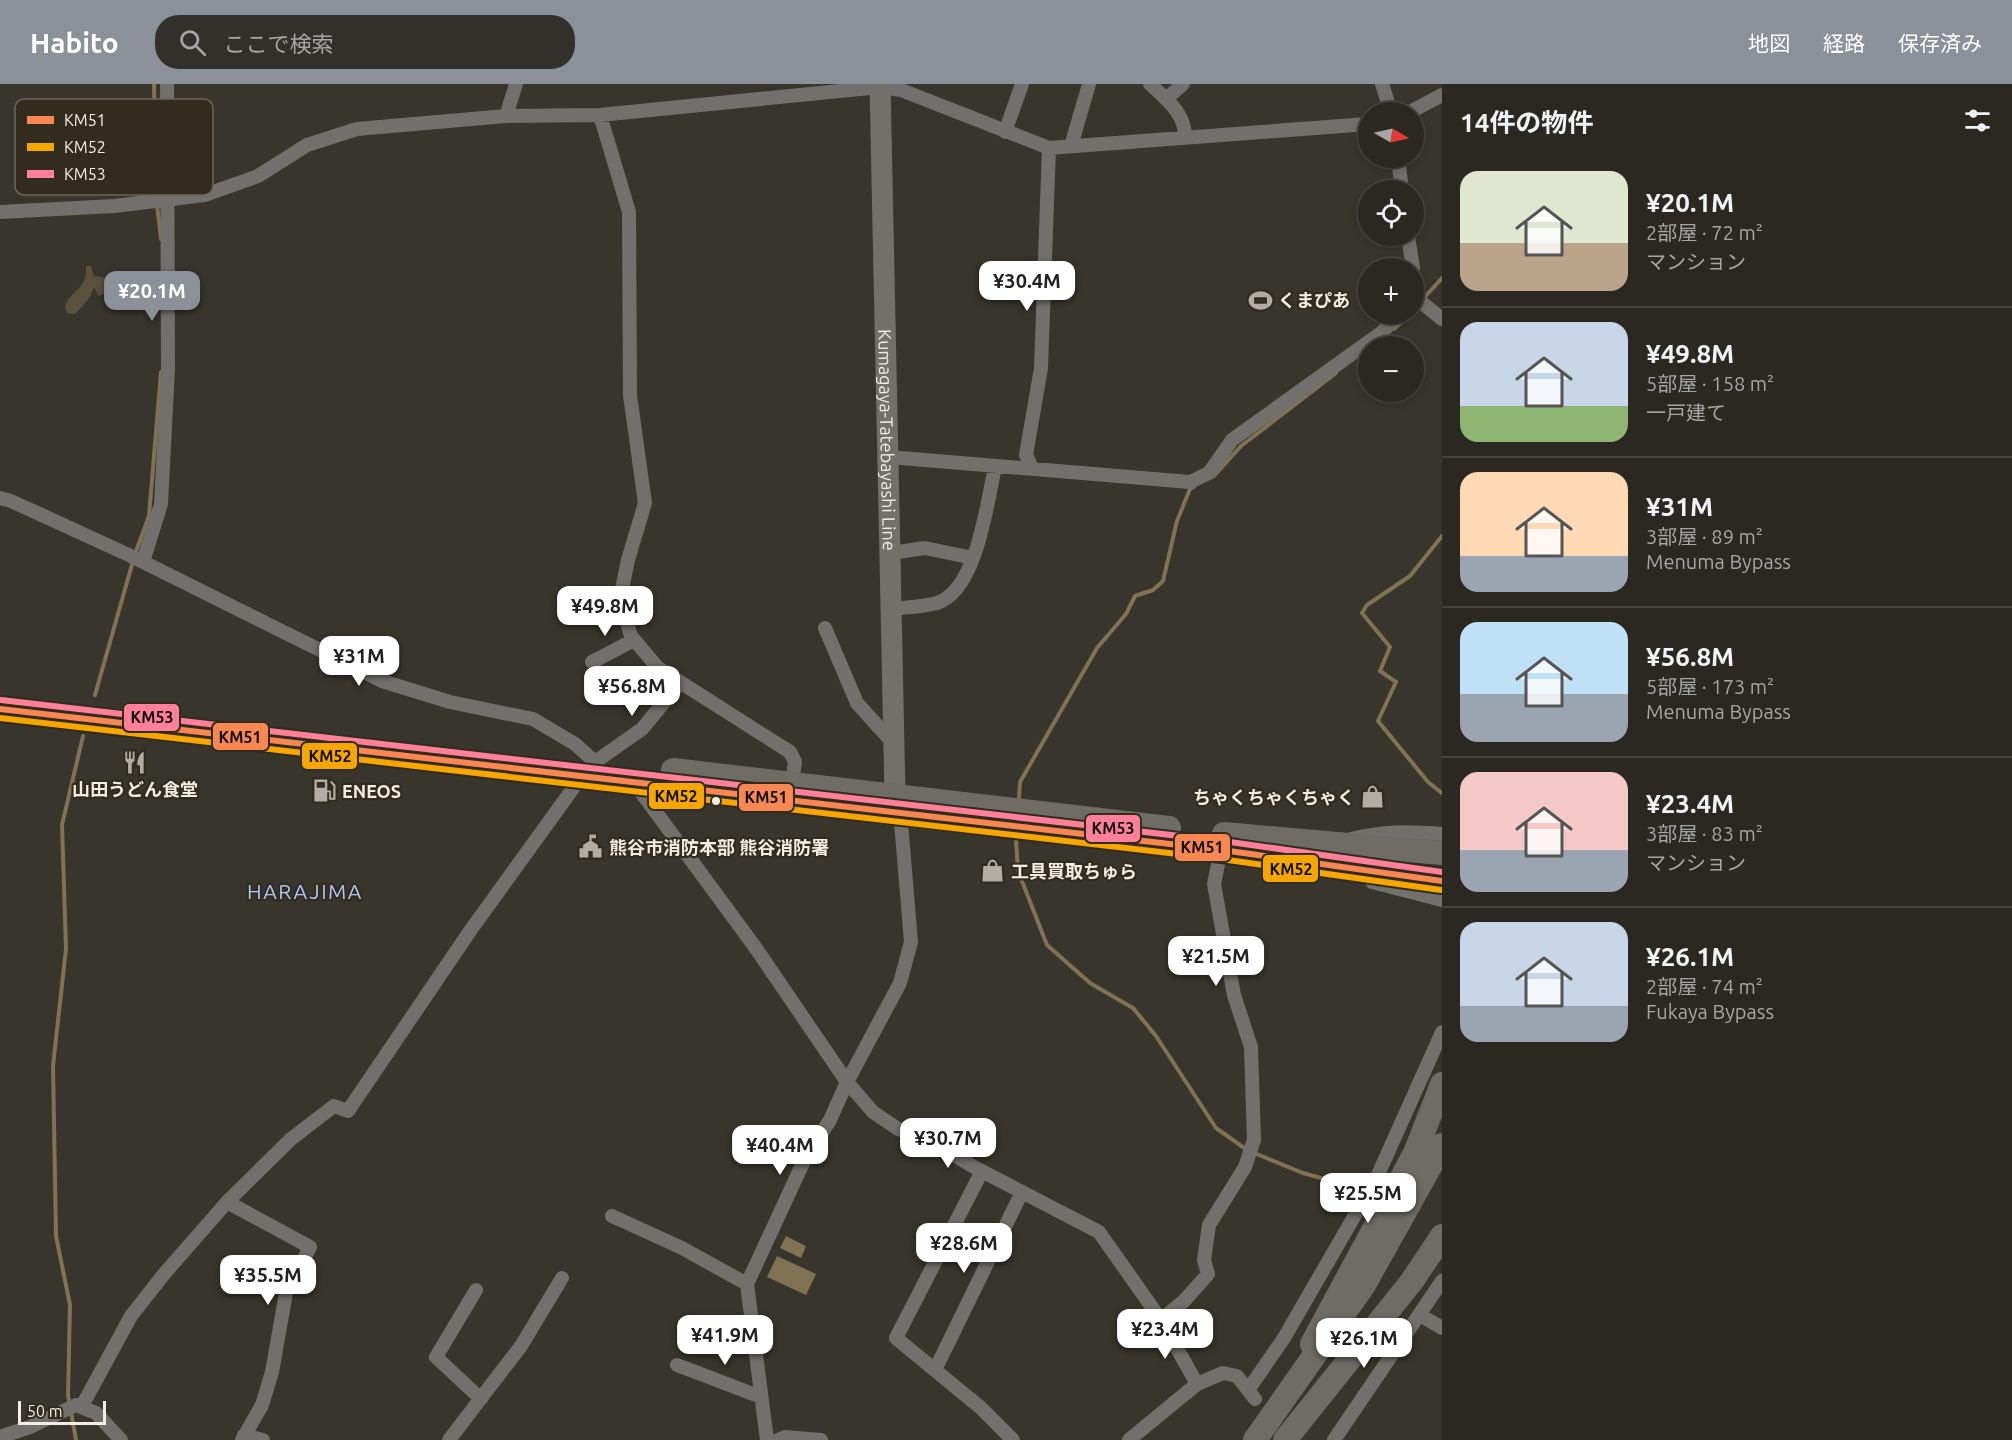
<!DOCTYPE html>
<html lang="ja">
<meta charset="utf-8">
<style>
body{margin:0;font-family:Ubuntu,"Noto Sans JP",sans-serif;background:#32302a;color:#f1f3f6;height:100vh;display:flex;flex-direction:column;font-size:22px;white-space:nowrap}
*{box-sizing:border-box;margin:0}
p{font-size:20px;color:#a5a6a5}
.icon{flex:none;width:33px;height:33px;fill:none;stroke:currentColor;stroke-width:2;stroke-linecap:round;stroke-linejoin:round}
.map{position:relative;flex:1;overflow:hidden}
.panel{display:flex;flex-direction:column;background:#2a2821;width:570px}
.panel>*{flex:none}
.needle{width:39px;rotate:99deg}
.controls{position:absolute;left:1358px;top:18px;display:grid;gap:12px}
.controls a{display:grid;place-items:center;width:66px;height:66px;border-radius:50%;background:#2a2821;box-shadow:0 3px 9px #0003,0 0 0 2px #46443f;font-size:30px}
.scale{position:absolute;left:18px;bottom:15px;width:88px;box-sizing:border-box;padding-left:6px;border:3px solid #f2eee5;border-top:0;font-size:16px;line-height:21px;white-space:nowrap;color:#f2eee5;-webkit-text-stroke:4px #322c1e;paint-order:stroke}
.price{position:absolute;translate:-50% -51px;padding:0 14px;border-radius:12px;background:#fff;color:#222;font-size:20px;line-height:39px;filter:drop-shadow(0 2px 3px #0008)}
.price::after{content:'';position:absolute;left:50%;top:36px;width:18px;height:14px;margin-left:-9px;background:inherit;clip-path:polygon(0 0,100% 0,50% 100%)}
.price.on{background:#8c9099;color:#fff}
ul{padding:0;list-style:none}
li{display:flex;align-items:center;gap:18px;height:150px;padding:0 18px}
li+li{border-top:2px solid #46443f}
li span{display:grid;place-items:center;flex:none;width:168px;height:120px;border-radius:18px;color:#555}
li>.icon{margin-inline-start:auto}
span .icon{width:72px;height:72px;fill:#fffc;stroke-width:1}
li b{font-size:26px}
h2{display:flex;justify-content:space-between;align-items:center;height:72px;padding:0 18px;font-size:26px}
header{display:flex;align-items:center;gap:36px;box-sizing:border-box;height:84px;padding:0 30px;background:#8c9099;color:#fff}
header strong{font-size:28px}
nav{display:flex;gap:33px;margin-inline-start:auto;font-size:21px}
.search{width:420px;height:54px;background:#32302a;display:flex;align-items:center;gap:15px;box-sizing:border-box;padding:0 21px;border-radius:24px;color:#a5a6a5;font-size:22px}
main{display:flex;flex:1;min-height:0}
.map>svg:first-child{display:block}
.green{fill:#59513c}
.water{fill:#7f7354}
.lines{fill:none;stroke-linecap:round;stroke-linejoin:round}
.stream{stroke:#7f7354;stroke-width:4}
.street{stroke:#71706c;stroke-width:14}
.primary{stroke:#737069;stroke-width:21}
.highway{stroke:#6f6c66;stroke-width:24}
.highway-bridge{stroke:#6f6c66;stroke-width:24}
.bus-1-casing{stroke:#322c1e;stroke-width:10}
.bus-2-casing{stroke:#322c1e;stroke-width:10}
.bus-3-casing{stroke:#322c1e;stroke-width:10}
.bus-1{stroke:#f88751;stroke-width:6}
.bus-2{stroke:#f7a600;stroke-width:6}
.bus-3{stroke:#ff8098;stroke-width:6}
.bus-dot{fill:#f2eee5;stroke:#322c1e;stroke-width:2}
.labels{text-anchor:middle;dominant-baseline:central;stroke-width:4.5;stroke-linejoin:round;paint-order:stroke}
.poi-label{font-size:18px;font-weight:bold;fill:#f2eee5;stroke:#322c1e;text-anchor:start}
.street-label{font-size:18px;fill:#f2eee5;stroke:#322c1e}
.quarter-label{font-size:21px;letter-spacing:1.5px;fill:#aec6fb;stroke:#322c1e}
.key{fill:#322c1e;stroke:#6c665a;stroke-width:1.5}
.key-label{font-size:16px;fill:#f2eee5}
.line-badge{stroke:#322c1e;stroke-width:2}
.pale-badge-label{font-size:16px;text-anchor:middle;font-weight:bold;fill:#111}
</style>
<header>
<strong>Habito</strong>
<div class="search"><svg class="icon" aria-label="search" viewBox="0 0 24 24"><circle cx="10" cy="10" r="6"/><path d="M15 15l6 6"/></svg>ここで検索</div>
<nav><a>地図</a><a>経路</a><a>保存済み</a></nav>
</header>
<main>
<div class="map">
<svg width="1442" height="1356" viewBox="0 0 1442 1356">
<rect width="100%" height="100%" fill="#38352c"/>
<path class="green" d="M86 182H91L94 192 118 195 119 200 99 212 94 203C91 214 83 222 75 230L67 229 65 222C71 206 88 205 86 182Z"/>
<path class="water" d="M786 1152 806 1162 801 1174 780 1164Z
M777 1172 816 1190 806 1211 767 1193Z"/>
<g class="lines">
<path class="stream" d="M154 0 156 113
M157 121 161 155
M1413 226 1442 194
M1394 245 1410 230
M1214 392 1241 362 1336 289
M1442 452 1410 492 1367 521 1362 529 1390 563 1380 587 1396 598 1378 637 1428 698 1442 709
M135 470 149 432 161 288
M95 611 133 477
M1019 714 1020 698 1097 564 1126 530 1135 512 1153 506 1163 497 1177 437 1190 405 1194 403
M1016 756 1018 787 1047 861 1090 899 1133 924 1156 952 1216 1044 1247 1066
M1254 1069 1303 1089 1360 1105
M76 1356 68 1311 70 1221 56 1152 53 982 66 865 62 741 83 652"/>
<path class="street" d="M1150 0C1167 16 1185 29 1185 53
M1382 0 1391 28
M1166 15 1183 0
M1410 28 1442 11
M600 31 629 128 630 311 645 419 628 476 620 515 631 552 658 584 790 668 795 678 792 699
M506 32 516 0
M1005 48 1022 0
M1071 62 1089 0
M1398 74 1402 106
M0 128 114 122 205 111 258 92 307 61 357 45 506 32 600 31 880 3 901 6 1049 64 1368 40
M1408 152 1413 184
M1413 188 1416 214 1442 235
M889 373 1190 398 1209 389 1232 356 1381 249 1400 230
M1032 384 1026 371 1041 284 1049 64
M0 414 11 417 131 472 382 597 450 618 533 635 575 660 595 678 601 694
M891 469 925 464 973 474
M143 478 161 420 168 285 167 0
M892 525C906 523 923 523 937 519 977 506 987 419 995 383
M825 544 857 619 894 660
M592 578 634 556
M595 678 642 645 680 599
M633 697 755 863 847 998 873 1028 898 1045 929 1056 974 1083 1099 1148 1161 1236 1197 1300
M1351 755C1383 747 1409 747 1442 750
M1372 798 1442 816
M982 1087 896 1254 981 1324 1013 1356
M227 1118 310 1163 286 1209 272 1288 262 1321 242 1356
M612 1132 682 1164 747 1200
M476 1206 436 1273 481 1315
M1420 1231 1442 1244
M1161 1236 1184 1217 1208 1190 1204 1176 1209 1141 1245 1083 1254 1056 1251 963 1234 911 1214 800 1222 761
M677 1281 761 1313
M935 1286 1022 1108
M1248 1306 1284 1254 1377 1093 1442 948
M82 1322 131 1232 164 1190 227 1118 291 1055 334 1022 348 1027 470 847 582 692
M244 1351 263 1356
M0 1353 30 1343 76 1321 96 1329 121 1356
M449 1356 521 1262 562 1194
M767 1356 747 1200 803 1079 830 1036 847 998 900 899 911 858 900 726
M778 1356 785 1353 821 1356
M1129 1356 1197 1300 1223 1289 1237 1292 1255 1315
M1334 1356 1442 1197"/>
<path class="primary" id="s1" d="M880 0 895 711"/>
<path class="highway" d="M0 625 632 697 901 731 1222 766 1442 797
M673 686 1169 744
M1224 750 1442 769
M1312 1260 1415 1069 1442 1000
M1285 1356 1412 1197 1442 1152"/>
<path class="highway-bridge" d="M1255 1356 1364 1201 1442 1061"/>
<defs>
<path id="bus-1" d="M0 625 1222 766 1442 797"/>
<path id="bus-2" d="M0 634 1221 775 1441 806"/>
<path id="bus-3" d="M1 616 1223 757 1442 788"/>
</defs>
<use href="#bus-1" class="bus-1-casing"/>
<use href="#bus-2" class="bus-2-casing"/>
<use href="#bus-3" class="bus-3-casing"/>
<use href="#bus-1" class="bus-1"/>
<use href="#bus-2" class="bus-2"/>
<use href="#bus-3" class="bus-3"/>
</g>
<defs>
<symbol id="stadium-bare" viewBox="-9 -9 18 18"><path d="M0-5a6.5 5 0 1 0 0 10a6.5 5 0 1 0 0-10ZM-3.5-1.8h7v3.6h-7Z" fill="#b1ada4" stroke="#322c1e" stroke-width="2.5" paint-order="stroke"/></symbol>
<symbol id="restaurant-bare" viewBox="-9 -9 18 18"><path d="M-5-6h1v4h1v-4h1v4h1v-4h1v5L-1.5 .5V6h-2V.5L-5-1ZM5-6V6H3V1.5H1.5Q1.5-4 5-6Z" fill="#b1ada4" stroke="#322c1e" stroke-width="2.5" paint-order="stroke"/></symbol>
<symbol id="fuel-bare" viewBox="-9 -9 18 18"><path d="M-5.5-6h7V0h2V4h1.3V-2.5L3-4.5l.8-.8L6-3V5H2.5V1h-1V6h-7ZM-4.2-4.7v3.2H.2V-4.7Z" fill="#b1ada4" stroke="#322c1e" stroke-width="2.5" paint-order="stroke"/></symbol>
<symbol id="shop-bare" viewBox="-9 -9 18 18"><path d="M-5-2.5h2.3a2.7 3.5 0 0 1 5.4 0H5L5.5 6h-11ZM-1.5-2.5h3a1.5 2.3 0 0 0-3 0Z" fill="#b1ada4" stroke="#322c1e" stroke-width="2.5" paint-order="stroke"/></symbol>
<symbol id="civic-bare" viewBox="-9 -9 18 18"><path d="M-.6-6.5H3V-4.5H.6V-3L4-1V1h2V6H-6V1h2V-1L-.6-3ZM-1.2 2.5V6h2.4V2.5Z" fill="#b1ada4" stroke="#322c1e" stroke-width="2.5" paint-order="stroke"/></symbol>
</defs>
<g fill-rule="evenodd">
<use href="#stadium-bare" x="1244" y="200" width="33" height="33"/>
<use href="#restaurant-bare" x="118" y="662" width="33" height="33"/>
<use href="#fuel-bare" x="308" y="690" width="33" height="33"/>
<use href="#shop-bare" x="1356" y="696" width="33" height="33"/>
<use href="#civic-bare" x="574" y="746" width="33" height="33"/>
<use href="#shop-bare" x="976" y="770" width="33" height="33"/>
</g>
<circle class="bus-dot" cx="716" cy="717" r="5"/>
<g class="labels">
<g class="poi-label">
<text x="1278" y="216">くまぴあ</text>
<text x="135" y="705" text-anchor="middle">山田うどん食堂</text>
<text x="342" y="707">ENEOS</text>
<text x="1355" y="713" text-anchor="end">ちゃくちゃくちゃく</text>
<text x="609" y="763">熊谷市消防本部 熊谷消防署</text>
<text x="1011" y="787">工具買取ちゅら</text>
</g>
<g class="street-label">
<text stroke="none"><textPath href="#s1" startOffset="356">Kumagaya-Tatebayashi Line</textPath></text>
</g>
<g class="quarter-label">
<text x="305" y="807">HARAJIMA</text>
</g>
</g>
<rect x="15" y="15" width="198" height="96" rx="9" class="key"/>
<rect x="27" y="32" width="27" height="8" fill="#f88751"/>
<rect x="27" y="59" width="27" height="8" fill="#f7a600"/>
<rect x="27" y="86" width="27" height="8" fill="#ff8098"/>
<g class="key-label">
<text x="64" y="42">KM51</text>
<text x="64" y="69">KM52</text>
<text x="64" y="96">KM53</text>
</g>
<g class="line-badge">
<rect x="123" y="619" width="57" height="29" rx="6" fill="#ff8098"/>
<rect x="212" y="638" width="57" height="29" rx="6" fill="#f88751"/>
<rect x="301" y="658" width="57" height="28" rx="6" fill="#f7a600"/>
<rect x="648" y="698" width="57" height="28" rx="6" fill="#f7a600"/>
<rect x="738" y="699" width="56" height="29" rx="6" fill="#f88751"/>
<rect x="1085" y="730" width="56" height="29" rx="6" fill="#ff8098"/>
<rect x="1174" y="749" width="57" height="29" rx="6" fill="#f88751"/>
<rect x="1262" y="770" width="57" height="29" rx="6" fill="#f7a600"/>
</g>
<g class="pale-badge-label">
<text x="152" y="639">KM53</text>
<text x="240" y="659">KM51</text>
<text x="330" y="678">KM52</text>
<text x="676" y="718">KM52</text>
<text x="766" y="719">KM51</text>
<text x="1113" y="750">KM53</text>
<text x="1202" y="769">KM51</text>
<text x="1291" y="791">KM52</text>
</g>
</svg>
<div class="controls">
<a><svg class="needle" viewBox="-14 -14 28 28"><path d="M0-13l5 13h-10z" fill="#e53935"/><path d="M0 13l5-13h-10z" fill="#a5a6a5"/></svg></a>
<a><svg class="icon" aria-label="locate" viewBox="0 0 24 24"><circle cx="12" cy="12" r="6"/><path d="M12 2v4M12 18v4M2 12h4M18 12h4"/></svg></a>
<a>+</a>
<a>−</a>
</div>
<div class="scale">50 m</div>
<b class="price" style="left:1027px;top:228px">¥30.4M</b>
<b class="price on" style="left:152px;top:238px">¥20.1M</b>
<b class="price" style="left:605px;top:553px">¥49.8M</b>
<b class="price" style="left:359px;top:603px">¥31M</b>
<b class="price" style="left:632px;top:633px">¥56.8M</b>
<b class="price" style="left:1216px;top:903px">¥21.5M</b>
<b class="price" style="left:948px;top:1085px">¥30.7M</b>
<b class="price" style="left:780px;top:1092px">¥40.4M</b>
<b class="price" style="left:1368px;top:1140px">¥25.5M</b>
<b class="price" style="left:964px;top:1190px">¥28.6M</b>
<b class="price" style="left:268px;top:1222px">¥35.5M</b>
<b class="price" style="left:1165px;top:1276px">¥23.4M</b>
<b class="price" style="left:725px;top:1282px">¥41.9M</b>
<b class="price" style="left:1364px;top:1285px">¥26.1M</b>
</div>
<section class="panel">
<h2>14件の物件<svg class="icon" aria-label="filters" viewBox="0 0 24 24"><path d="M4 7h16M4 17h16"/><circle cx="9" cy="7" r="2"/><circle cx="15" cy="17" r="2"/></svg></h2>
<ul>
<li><span style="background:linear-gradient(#dfe7d0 60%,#b9a48a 0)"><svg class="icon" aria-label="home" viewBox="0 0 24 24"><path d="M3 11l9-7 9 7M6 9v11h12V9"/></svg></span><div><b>¥20.1M</b><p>2部屋 · 72 m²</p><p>マンション</p></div></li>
<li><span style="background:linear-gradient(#c9d6e8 70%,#8fb573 0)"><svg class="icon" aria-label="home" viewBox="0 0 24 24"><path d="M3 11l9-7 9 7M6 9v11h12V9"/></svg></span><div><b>¥49.8M</b><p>5部屋 · 158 m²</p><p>一戸建て</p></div></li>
<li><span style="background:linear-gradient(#ffd9b3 70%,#9aa5b1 0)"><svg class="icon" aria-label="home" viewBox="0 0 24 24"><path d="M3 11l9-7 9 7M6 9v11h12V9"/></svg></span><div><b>¥31M</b><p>3部屋 · 89 m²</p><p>Menuma Bypass</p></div></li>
<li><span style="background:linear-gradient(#bfe0f5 60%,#9aa5b1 0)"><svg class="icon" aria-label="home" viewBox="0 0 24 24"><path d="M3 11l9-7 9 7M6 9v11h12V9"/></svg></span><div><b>¥56.8M</b><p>5部屋 · 173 m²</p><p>Menuma Bypass</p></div></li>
<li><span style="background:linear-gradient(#f6c9c9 65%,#9aa5b1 0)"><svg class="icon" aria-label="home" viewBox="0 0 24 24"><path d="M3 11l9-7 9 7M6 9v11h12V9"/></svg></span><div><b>¥23.4M</b><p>3部屋 · 83 m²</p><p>マンション</p></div></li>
<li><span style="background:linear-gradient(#c9d6e8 70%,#9aa5b1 0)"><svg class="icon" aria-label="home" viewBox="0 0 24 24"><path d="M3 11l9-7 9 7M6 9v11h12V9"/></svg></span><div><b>¥26.1M</b><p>2部屋 · 74 m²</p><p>Fukaya Bypass</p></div></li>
</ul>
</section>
</main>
